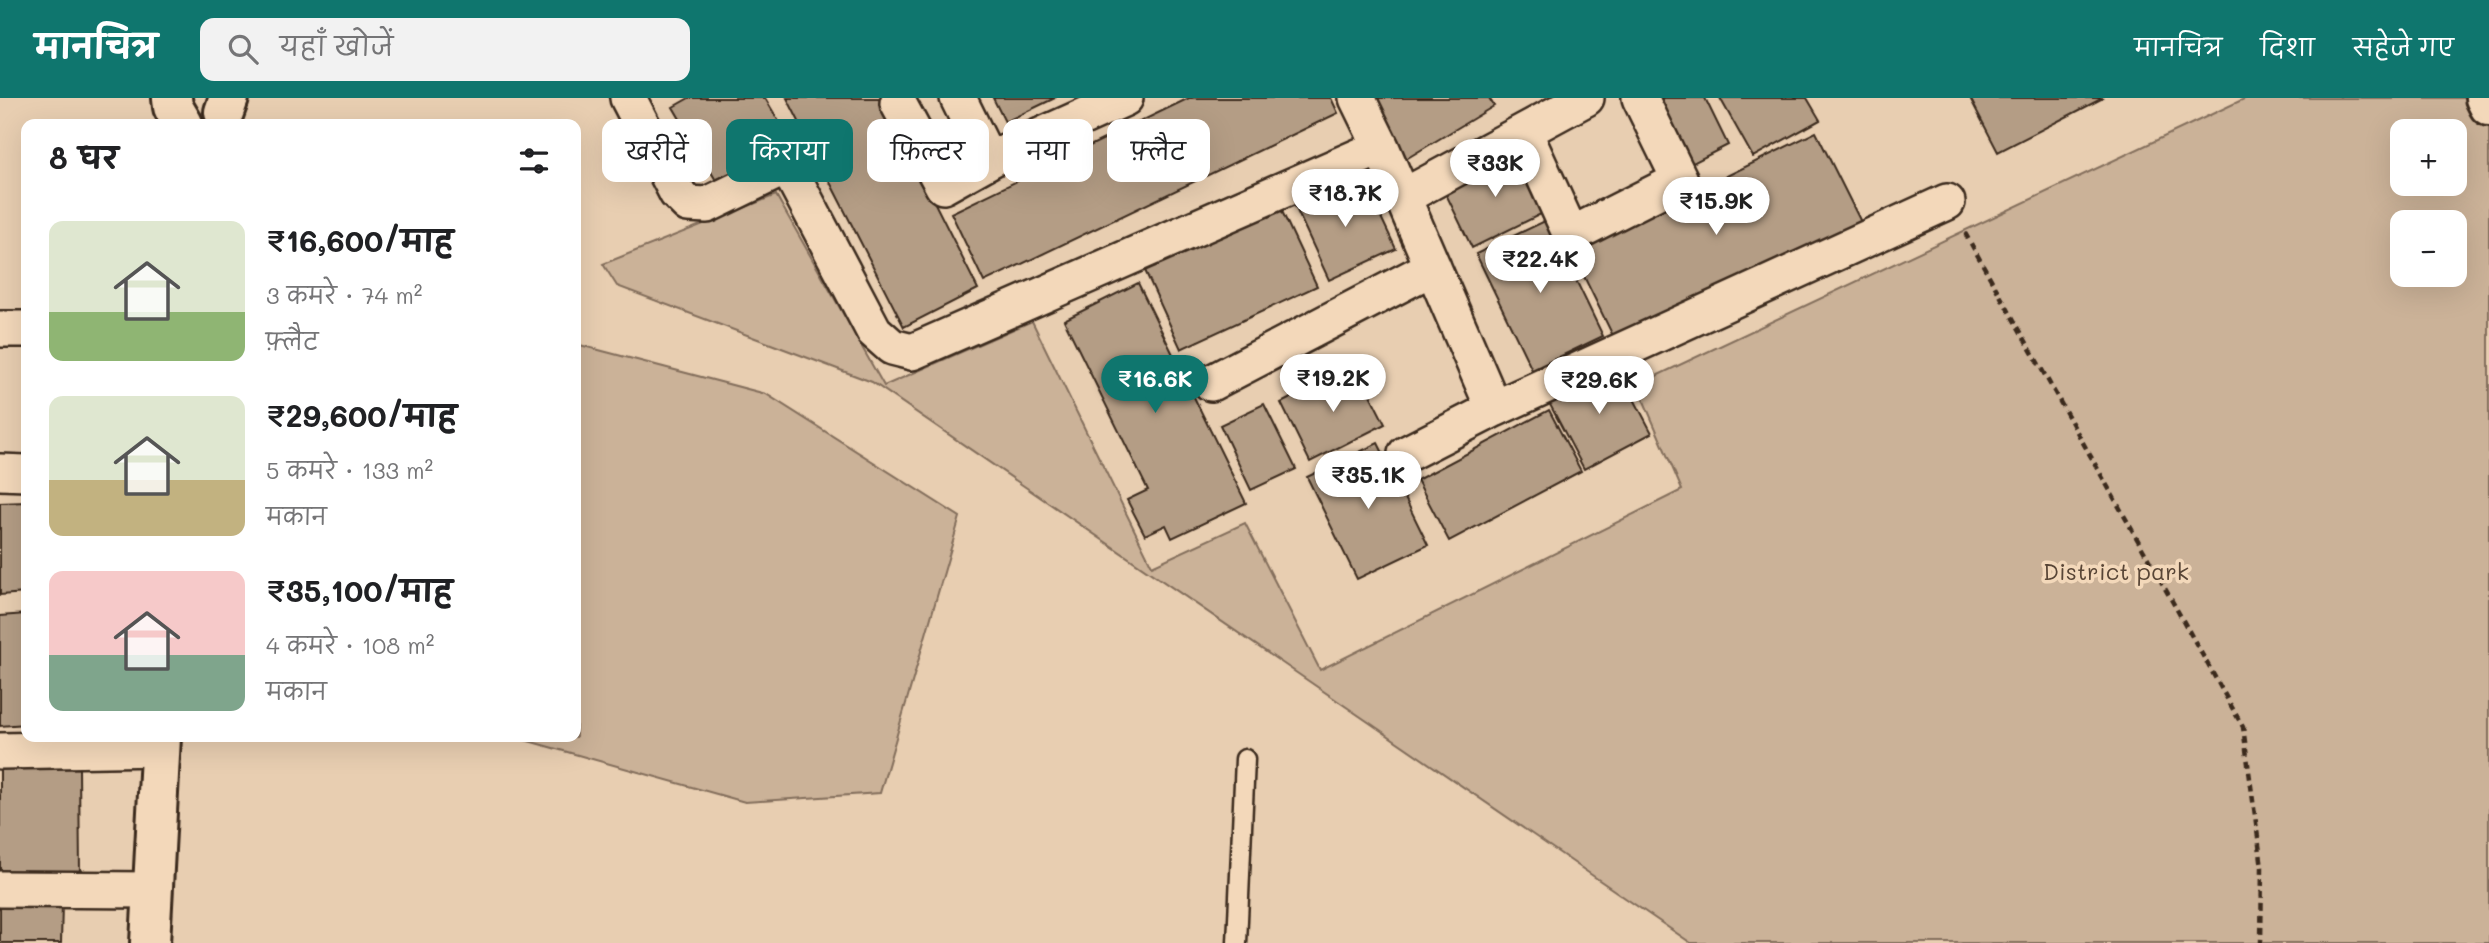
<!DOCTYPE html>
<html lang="hi">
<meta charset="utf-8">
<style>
body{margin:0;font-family:Mali,"Playpen Sans Deva",sans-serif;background:#f2f2f2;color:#202124;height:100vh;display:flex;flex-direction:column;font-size:26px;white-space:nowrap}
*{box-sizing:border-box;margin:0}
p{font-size:23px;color:#757577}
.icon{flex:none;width:38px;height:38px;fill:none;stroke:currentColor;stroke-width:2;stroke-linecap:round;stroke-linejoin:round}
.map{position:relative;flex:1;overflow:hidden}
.side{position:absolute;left:21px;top:21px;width:560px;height:623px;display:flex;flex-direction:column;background:#fff;border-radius:14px;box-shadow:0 7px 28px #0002}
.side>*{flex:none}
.hud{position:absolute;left:602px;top:21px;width:665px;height:63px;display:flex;gap:14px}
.controls{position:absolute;left:2390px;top:21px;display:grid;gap:14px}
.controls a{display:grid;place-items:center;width:77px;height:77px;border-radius:14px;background:#fff;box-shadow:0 7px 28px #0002;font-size:35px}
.price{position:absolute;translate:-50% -60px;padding:0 16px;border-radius:24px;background:#fff;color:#222;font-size:23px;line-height:46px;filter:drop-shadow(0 2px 4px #0008)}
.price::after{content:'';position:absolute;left:50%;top:42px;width:21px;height:16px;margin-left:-10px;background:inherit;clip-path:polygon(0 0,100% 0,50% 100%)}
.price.current{background:#0f766e;color:#fff}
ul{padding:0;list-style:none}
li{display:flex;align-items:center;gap:21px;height:175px;padding:0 28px}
li span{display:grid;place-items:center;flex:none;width:196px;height:140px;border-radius:14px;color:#555}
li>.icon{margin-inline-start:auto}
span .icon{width:84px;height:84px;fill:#fffc;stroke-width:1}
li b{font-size:30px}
h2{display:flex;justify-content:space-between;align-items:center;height:84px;padding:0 28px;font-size:30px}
.tag{padding:0 24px;border-radius:14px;background:#fff;box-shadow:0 7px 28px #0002;font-size:24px;line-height:63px}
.tag.current{background:#0f766e;color:#fff}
header{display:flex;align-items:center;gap:42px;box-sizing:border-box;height:98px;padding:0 35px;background:#0f766e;color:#fff}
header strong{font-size:33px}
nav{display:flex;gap:38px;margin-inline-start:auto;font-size:24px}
.search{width:490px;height:63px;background:#f2f2f2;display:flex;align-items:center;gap:18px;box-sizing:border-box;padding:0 24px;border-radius:14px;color:#757577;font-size:26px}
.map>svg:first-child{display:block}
.green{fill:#cbb298;stroke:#836e5b;stroke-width:2;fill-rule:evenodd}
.building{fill:#b49d85;stroke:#3b2a1e;stroke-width:2}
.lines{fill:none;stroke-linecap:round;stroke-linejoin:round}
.service-casing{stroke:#3b2a1e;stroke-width:23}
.minor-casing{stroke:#3b2a1e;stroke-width:40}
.tertiary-casing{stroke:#3b2a1e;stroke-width:44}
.secondary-casing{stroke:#3b2a1e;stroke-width:44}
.path{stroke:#3b2a1e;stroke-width:4.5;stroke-dasharray:7 5;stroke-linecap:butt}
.service{stroke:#f3d8ba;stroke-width:18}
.minor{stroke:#f3d8ba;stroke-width:35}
.tertiary{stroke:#f3d8ba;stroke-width:38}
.secondary{stroke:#f3d8ba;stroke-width:38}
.labels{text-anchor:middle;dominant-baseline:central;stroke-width:7;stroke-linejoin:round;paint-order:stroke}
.park-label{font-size:23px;fill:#584536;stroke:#f3d8ba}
</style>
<header>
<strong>मानचित्र</strong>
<div class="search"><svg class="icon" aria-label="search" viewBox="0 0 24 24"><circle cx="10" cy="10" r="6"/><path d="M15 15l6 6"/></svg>यहाँ खोजें</div>
<nav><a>मानचित्र</a><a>दिशा</a><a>सहेजे गए</a></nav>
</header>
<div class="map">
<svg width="2489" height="845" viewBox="0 0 2489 845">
<rect width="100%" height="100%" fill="#e8ceb1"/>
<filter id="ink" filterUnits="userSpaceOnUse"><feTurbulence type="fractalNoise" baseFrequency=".0143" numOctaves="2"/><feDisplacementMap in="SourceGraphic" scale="14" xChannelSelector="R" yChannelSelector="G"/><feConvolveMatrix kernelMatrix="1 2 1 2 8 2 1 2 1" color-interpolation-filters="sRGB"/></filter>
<g filter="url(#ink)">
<path class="green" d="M2246 0H2475L2489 27V845H1691L872 284 617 188 603 166 776 97 884 288 1032 223 1152 468 1245 425 1320 572 1682 392 1637 287ZM2403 33H2455V86H2403ZM2403 124H2455V177H2403Z
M576 246 766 296 960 419 880 695 745 704 514 639H576Z"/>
<path class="building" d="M689 0H765L791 44 718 86 673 9Z
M787 0H882L978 191 904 229Z
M993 0H1055L1005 24Z
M1189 0H1331L1338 15 984 184 951 115Z
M1361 0H1489L1494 8 1401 64Z
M1659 0H1705L1728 47 1691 66Z
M1720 0H1807L1820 22 1753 59Z
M1970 0H2103L1998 54Z
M1816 34 1861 124 1616 244 1572 154Z
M1519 52 1549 112 1472 150 1442 88Z
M1342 84 1347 93 1365 85 1396 151 1329 182 1294 106 1302 103 1304 107 1330 95 1328 91Z
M1280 109 1317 188 1181 251 1142 166Z
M1547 122 1603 238 1532 272 1476 156Z
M1138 185 1246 405 1172 440 1166 427 1145 437 1127 402 1148 392 1064 222Z
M1615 265 1652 335 1584 371 1547 301Z
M1355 267 1385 326 1310 364 1281 305Z
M1264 306 1296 371 1251 392 1220 327Z
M1549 312 1581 373 1449 443 1417 382Z
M1378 345 1428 447 1357 481 1307 379Z
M26 404V495L0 497V405Z
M26 516V626L0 628V518Z
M79 670 80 776H0V671Z
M0 804 62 805 61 845H0Z"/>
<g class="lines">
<defs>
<path id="service" d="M1237 845 1245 661"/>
<path id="minor" d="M628 0 677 95 688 106 707 107 773 75 784 72 792 77 874 233 892 249 912 254 1381 49
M958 0 985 55 992 60 1125 0
M1357 0 1381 49 1494 311
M898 5 943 88 995 59
M1524 34 1571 137 1680 82 1640 0
M1403 99 1586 0
M0 231H26
M1211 285 1433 169
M1406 356 1494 311 1947 104
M0 374 26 375
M0 653 161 650
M0 791 153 792"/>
<path id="tertiary" d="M172 0 173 9 183 26
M2485 0 2489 8
M150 845 161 639"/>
<path id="secondary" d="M224 14 229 0"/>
</defs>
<use href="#service" class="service-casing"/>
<use href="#minor" class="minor-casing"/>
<use href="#tertiary" class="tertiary-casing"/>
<use href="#secondary" class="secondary-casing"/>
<path class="path" d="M1965 135 2243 629 2262 769 2261 845"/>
<use href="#service" class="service"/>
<use href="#minor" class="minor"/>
<use href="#tertiary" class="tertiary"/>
<use href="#secondary" class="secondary"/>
</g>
</g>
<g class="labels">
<g class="park-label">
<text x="2116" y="473">District park</text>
</g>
</g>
</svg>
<div class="controls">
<a>+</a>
<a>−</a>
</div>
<b class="price" style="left:1495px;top:101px">₹33K</b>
<b class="price" style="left:1345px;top:131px">₹18.7K</b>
<b class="price" style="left:1716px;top:139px">₹15.9K</b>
<b class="price" style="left:1540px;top:197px">₹22.4K</b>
<b class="price" style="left:1333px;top:316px">₹19.2K</b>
<b class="price current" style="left:1155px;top:317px">₹16.6K</b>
<b class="price" style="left:1599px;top:318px">₹29.6K</b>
<b class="price" style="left:1368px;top:413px">₹35.1K</b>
<div class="hud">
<a class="tag">खरीदें</a>
<a class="tag current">किराया</a>
<a class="tag">फ़िल्टर</a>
<a class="tag">नया</a>
<a class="tag">फ़्लैट</a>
</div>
<section class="side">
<h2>8 घर<svg class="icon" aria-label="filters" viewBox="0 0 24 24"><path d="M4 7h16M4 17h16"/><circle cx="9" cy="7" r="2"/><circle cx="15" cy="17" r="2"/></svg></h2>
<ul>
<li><span style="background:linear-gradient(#dfe7d0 65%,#8fb573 0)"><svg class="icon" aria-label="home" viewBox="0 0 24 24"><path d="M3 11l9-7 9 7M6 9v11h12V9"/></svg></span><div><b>₹16,600/माह</b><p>3 कमरे · 74 m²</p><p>फ़्लैट</p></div></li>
<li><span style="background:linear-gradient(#dfe7d0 60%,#c2b280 0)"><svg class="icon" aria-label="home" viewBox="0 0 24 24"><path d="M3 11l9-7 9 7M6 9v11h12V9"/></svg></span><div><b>₹29,600/माह</b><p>5 कमरे · 133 m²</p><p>मकान</p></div></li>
<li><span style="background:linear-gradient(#f6c9c9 60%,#7fa58c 0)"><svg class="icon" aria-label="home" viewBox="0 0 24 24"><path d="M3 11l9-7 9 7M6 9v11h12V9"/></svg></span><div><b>₹35,100/माह</b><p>4 कमरे · 108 m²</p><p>मकान</p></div></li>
</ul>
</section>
</div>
